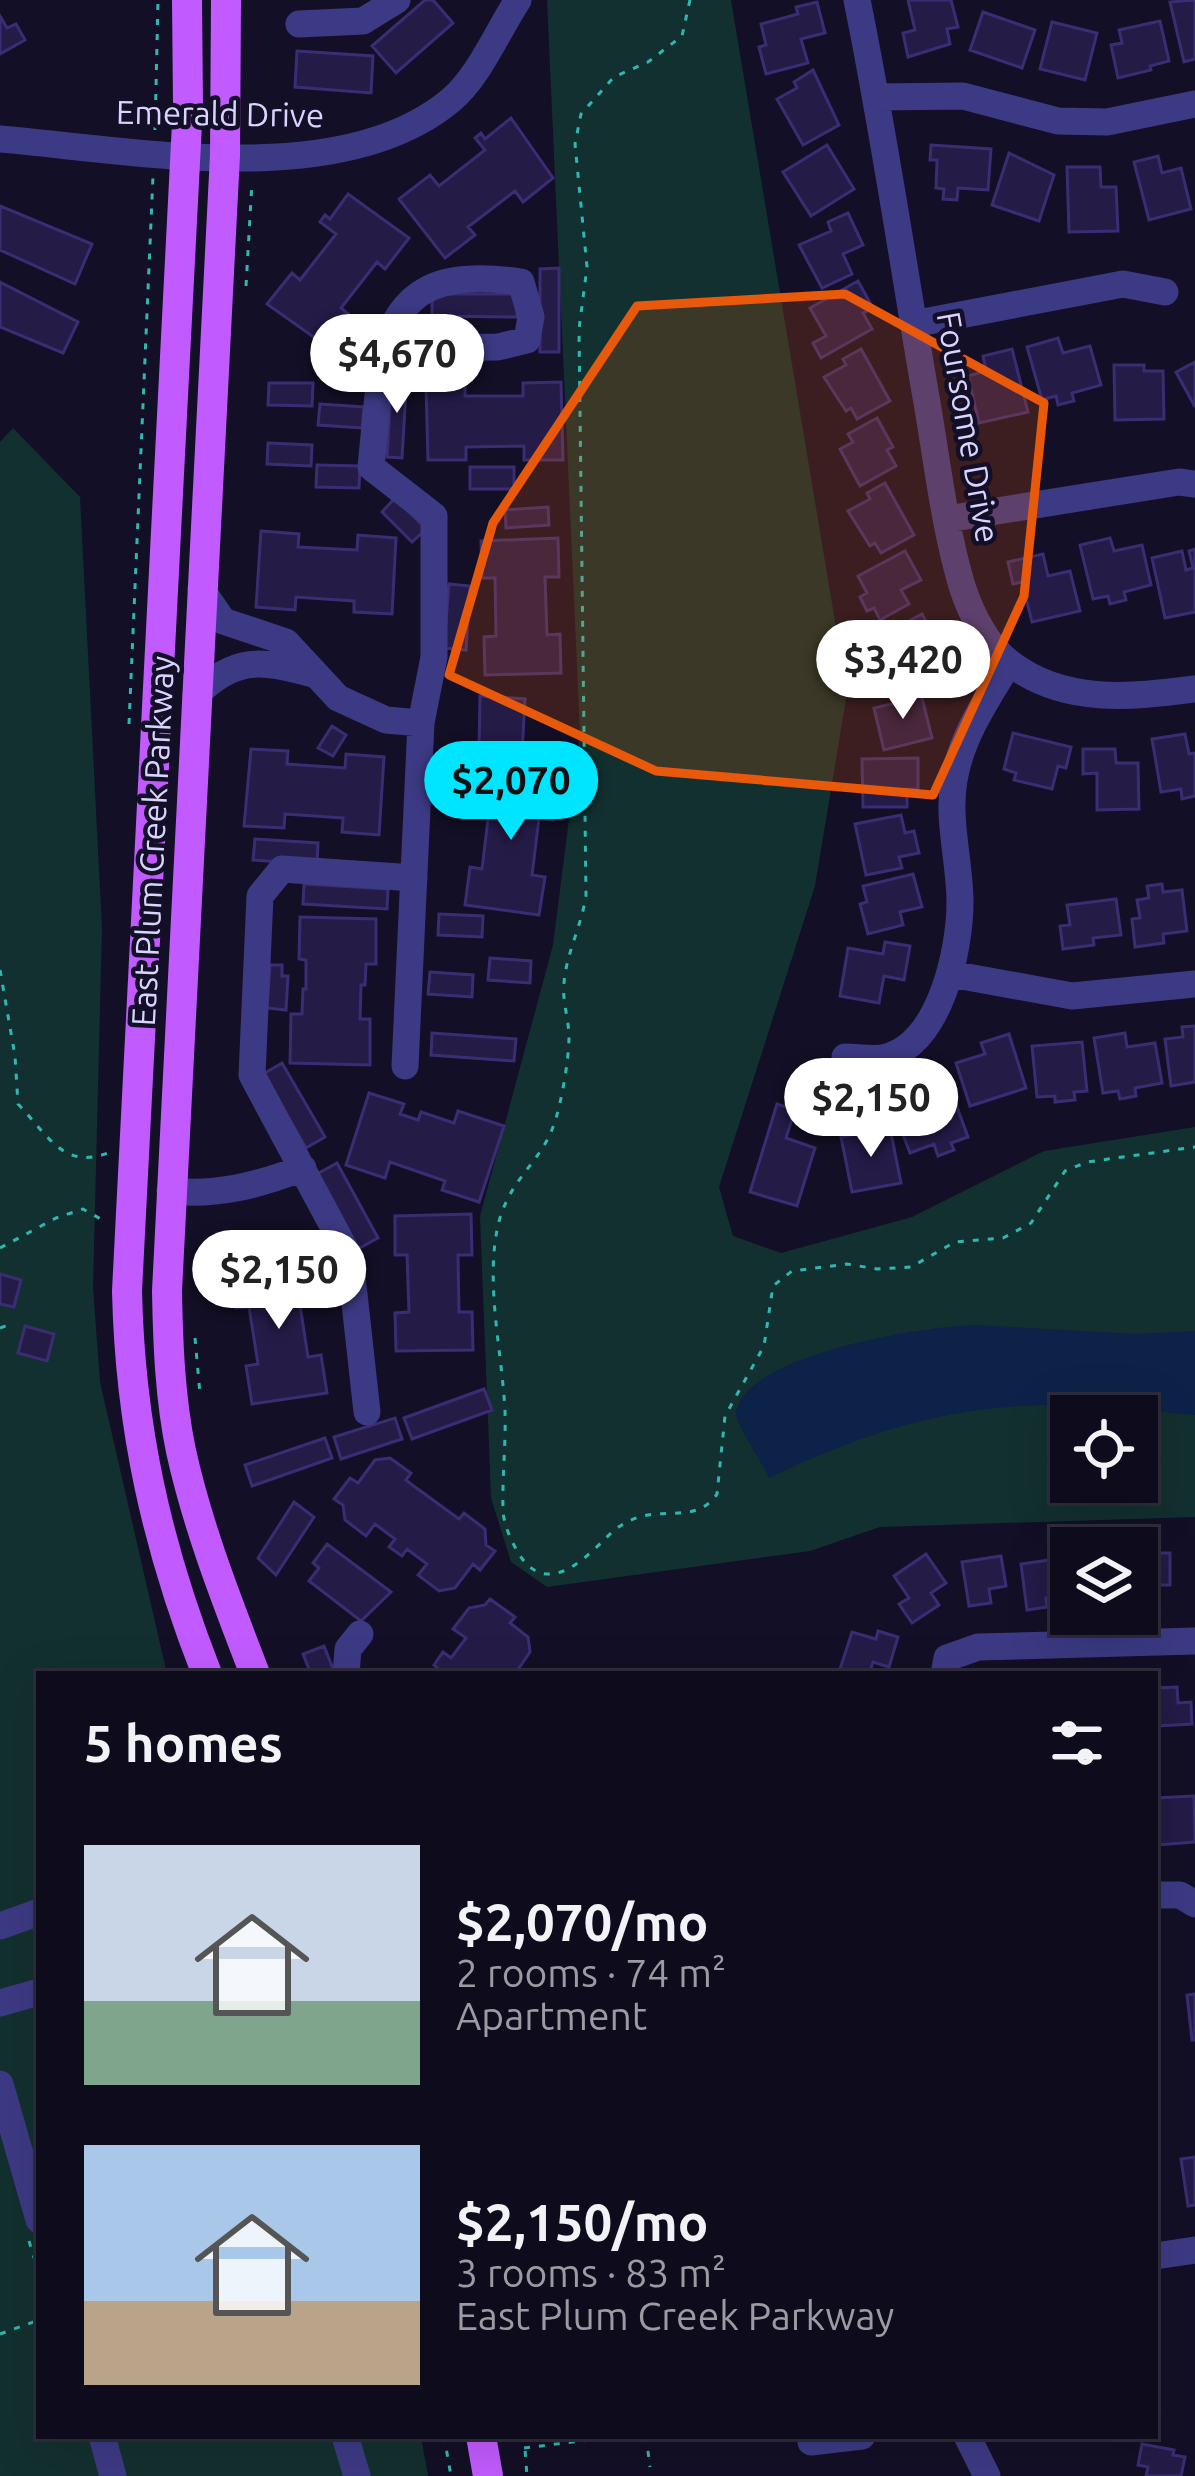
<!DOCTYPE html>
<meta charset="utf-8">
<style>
body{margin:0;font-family:Ubuntu,sans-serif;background:#171425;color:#f1f3f6;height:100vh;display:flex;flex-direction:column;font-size:45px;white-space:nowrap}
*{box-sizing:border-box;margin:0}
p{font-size:39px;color:#9b9ba3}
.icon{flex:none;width:66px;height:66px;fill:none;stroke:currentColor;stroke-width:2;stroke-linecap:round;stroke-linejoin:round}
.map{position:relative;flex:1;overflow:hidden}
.sheet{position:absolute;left:36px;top:1671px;width:1122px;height:768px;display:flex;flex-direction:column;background:#0e0b1c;border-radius:0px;box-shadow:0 12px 48px #0002,0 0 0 3px #2e2b3b}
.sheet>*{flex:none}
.controls{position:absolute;left:1050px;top:1395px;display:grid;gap:24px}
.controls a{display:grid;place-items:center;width:108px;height:108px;border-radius:0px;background:#0e0b1c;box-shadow:0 12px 48px #0002,0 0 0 3px #2e2b3b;font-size:60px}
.price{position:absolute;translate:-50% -102px;padding:0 27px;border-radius:42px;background:#fff;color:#222;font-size:39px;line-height:78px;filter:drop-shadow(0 3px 6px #0008)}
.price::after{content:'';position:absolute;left:50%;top:72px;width:36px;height:27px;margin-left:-18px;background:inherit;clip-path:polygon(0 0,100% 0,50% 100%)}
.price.current{background:#00e5ff;color:#111}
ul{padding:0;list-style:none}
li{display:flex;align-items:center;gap:36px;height:300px;padding:0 48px}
li span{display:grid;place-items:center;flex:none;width:336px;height:240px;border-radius:0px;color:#555}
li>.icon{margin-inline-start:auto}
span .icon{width:144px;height:144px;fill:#fffc;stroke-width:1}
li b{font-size:51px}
h2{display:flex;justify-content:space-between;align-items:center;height:144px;padding:0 48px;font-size:51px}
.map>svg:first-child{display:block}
.green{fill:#12302f;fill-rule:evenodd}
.water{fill:#0c2248}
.building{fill:#241b47;stroke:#3b2d73;stroke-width:3}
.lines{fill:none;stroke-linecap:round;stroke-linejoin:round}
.path{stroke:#2fb8b0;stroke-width:3;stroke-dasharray:6 9;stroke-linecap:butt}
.minor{stroke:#3d3a85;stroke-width:27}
.major{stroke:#c25bff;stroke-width:30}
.marked{fill:#e8590c;fill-opacity:0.2;stroke:#e8590c;stroke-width:9;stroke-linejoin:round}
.labels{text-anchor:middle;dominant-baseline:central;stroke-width:9;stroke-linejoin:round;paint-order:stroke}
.street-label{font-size:33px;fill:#d9d4ff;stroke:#130f26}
</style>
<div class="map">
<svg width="1195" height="2476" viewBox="0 0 1195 2476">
<rect width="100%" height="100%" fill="#130f26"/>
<path class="green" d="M547 0H731L847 693 815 886 719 1187 733 1236 781 1253 912 1217 1044 1151 1195 1127V1517L880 1527 810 1551 547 1587 511 1562 491 1498 480 1216 553 945 580 732ZM1071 1416H1137V1482H1071Z
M13 428 80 497 102 928 93 1287 100 1382 167 1674H39V2436H421L428 2476H0V442Z"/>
<path class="water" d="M978 1325 1136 1334 1195 1331V1415C1158 1413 1121 1405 1084 1405 962 1402 878 1426 769 1478 763 1464 735 1423 736 1413 743 1354 930 1325 978 1325Z"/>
<path class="building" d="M425 0H433L453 23 396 73 372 46Z
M908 0H951L958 27 947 29 950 44 908 57 903 33 915 30Z
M1195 0V59L1184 62 1170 2Z
M817 2 825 33 801 39 808 63 766 74 759 47 766 45 761 24 798 14 796 7Z
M983 12 1035 30 1022 68 970 50Z
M0 16 7 28 16 24 25 40 0 54Z
M1160 21 1169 61 1150 66 1151 70 1118 78 1111 45 1122 43 1119 30Z
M1052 22 1097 33 1085 80 1040 69Z
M297 51 373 56 371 93 295 87Z
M813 70 839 125 803 145 777 99 797 88 794 82Z
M511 118 553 178 523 202 515 191 468 227 475 235 445 258 399 199 430 175 439 186 485 150 475 138 481 133 485 139Z
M827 145 854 189 811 216 783 172Z
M931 145 991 149 988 190 958 188 957 200 943 199 944 189 936 188 937 160H930Z
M1009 153 1054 175 1039 221 992 205Z
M1158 156 1162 173 1181 168 1191 209 1149 220 1134 162Z
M1067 167H1100L1101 187H1116L1118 231 1069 232Z
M348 194 409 238 385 269 377 262 341 308 353 318 329 348 267 304 292 273 300 280 336 234 320 222 325 215 330 219Z
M0 206 92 244 75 284 0 250Z
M848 213 863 245 843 254 852 274 822 288 799 245 831 231 828 222Z
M559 268V352H540V269Z
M858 281 873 308 863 313 872 329 821 358 813 343 826 336 810 308Z
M0 282 78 322 63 353 0 327Z
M432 294H517V317L432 316Z
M1058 338 1063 353 1090 346 1101 385 1072 393 1074 401 1058 405 1056 396 1042 400 1027 347Z
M861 349 890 401 857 419 851 408 846 411 824 377 846 365 843 359Z
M1012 349 1028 412 979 423 968 376 986 371 983 356Z
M1195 362V407L1176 372Z
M1114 365H1144V371H1163L1164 419 1115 420Z
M392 373 407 374 402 458 387 457Z
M561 382 563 460H524V446L466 447V460H428L426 385 465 384V396H523V383Z
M269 383H313L312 406 268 405Z
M320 404 364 407 362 428 318 425Z
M877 418 893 447 887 450 896 466 860 486 840 449 853 442 848 434Z
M268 443 312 445 311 466 267 464Z
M317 465 360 466 359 488 316 487Z
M470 467H514V489H470Z
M885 483 914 535 881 553 875 543 870 546 848 511 870 499 867 493Z
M395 498 426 529 412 542 382 512Z
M548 507 549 525 506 528 505 510Z
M261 531 299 534 298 547 357 550 358 535 396 538 392 614 354 612V601L296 597 295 610 256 607Z
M558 538 559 577H545L547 635 560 634 561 673 485 675 484 637 496 636 495 578H482L481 541Z
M1110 538 1114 551 1142 545 1151 585 1124 592 1126 600 1110 604 1108 596 1093 599 1080 545Z
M1195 549V612L1165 618 1152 558 1182 551 1186 570 1193 568 1189 551Z
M905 551 921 580 901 590 909 604 880 620 874 608 867 611 860 597 867 593 858 576Z
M1043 554 1048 576 1070 571 1080 611 1032 622 1022 582 1013 584 1008 562Z
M449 584 470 586 466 650 444 648Z
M922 614 937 641 920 650 928 664 896 682 873 640Z
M920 690 932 738 884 750 874 708 904 701 903 694Z
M480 696 525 699 522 753 479 751Z
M332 726 346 735 333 756 318 748Z
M1013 733 1071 747 1066 768 1058 766 1052 789 1014 780 1016 773 1004 769Z
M1185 734 1189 754 1195 753V796L1182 799 1181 789 1161 792 1152 739Z
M251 749 288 751 287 764 345 768 346 754 384 757 379 835 342 832 343 818 285 814 284 828 244 826Z
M1083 749H1115L1116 763H1138L1139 809 1097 810V773L1083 774Z
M918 758V789H907V807H863L862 759Z
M481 772 558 781 553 820 539 818 532 875 545 877 539 915 465 905 470 867 482 869 489 811 476 809Z
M901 815 905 833 914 831 919 853 899 857 902 868 866 875 855 824Z
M255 839 318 843 317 865 253 860Z
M913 874 922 907 900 912 903 925 868 934 860 904 867 902 863 886Z
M304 884 388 889 387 909 303 904Z
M1162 884 1163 892 1182 890 1187 931 1163 934 1164 943 1135 947 1132 919 1140 918 1137 900 1149 898 1147 886Z
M1116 899 1121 935 1093 938 1094 945 1063 949 1060 926 1070 925 1067 905Z
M439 914 483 916 482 937 438 935Z
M300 917 376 919V964H366L365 985H361L360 1019H370V1065L290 1063 291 1014H302L303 989H306V960L299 959Z
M885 942 910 946 904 980 884 976 879 1003 840 996 848 948 883 954Z
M490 958 531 961 530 983 488 980Z
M270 965H282V976H288L286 1010 267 1008Z
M430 972 473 975 472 997 428 994Z
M1195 1026V1082L1171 1086 1165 1039 1183 1037 1182 1027Z
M432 1033 516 1039 514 1061 431 1055Z
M1125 1033 1127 1047 1155 1043 1162 1083 1135 1088 1136 1096 1120 1099 1118 1091 1103 1093 1094 1038Z
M1009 1034 1026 1088 970 1106 956 1063 985 1054 981 1043Z
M1082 1042 1087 1091 1074 1092 1075 1100 1055 1102V1096L1037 1097 1032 1046Z
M282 1063 325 1137 306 1148 263 1074Z
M949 1085 968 1137 951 1143 954 1150 938 1156 934 1144 910 1153 895 1114 926 1103 923 1094Z
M369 1093 404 1104 400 1114 418 1120 421 1112 454 1123 458 1111 504 1126 479 1202 442 1190 445 1181 390 1162 385 1178 346 1165Z
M777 1104 795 1110 786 1138 815 1148 797 1206 750 1192Z
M890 1128 901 1183 852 1192 841 1137Z
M337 1163 378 1238 358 1249 317 1174Z
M471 1214 472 1255H458L459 1312H472L473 1350 396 1351 395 1313 409 1312 407 1255H395V1216Z
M307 1259 313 1297 299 1299 308 1357 321 1355 327 1393 252 1404 246 1366 258 1364 249 1307 236 1308 231 1271Z
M0 1274 21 1280 14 1307 0 1304Z
M25 1326 54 1334 47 1361 18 1353Z
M484 1389 492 1410 412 1439 404 1418Z
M395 1418 402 1439 341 1459 334 1437Z
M325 1438 332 1458 252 1486 245 1465Z
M390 1458 411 1473 406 1480 411 1484 459 1519 464 1513 485 1529 486 1545 495 1551 480 1570 473 1564 455 1588 439 1591 418 1575 427 1564 407 1549 402 1556 389 1547 395 1539 375 1524 366 1536 345 1520 343 1505 334 1499 350 1478 358 1483 375 1460Z
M294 1502 314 1517 276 1575 258 1558Z
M327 1544 391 1592 361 1621 309 1581 319 1568 313 1563Z
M1137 1553H1170V1585H1158V1601H1137Z
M926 1554 946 1583 931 1593 939 1605 912 1623 899 1604 909 1598 894 1576Z
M1001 1556 1006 1586 989 1589 991 1603 969 1606 962 1562Z
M1056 1559 1061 1596 1046 1598 1047 1607 1027 1610 1021 1564Z
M490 1599 515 1617 510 1623 528 1637 530 1652 515 1674 509 1670 507 1674H438L441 1671 434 1665 443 1652 451 1658 466 1638 453 1629 469 1608 485 1605Z
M878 1631 898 1637 889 1667 873 1662 869 1674 840 1669 852 1632 876 1639Z
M324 1646 335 1674H311L303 1654Z
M1177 1687 1178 1703 1191 1702 1192 1724 1157 1726 1155 1688Z
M1194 1796 1195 1842 1158 1845 1155 1798Z
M1195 1994V2040H1192L1187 1995Z
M1195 2157V2205L1188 2206 1181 2159Z
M1142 2444 1174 2450 1173 2455 1185 2457 1181 2476H1146L1148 2467 1138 2465Z"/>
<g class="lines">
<path class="path" d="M690 0 682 36 648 62 614 77 581 114 575 144 587 267 579 329 586 895C582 925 566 954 564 983 562 1001 569 1020 569 1037 569 1059 561 1107 553 1127 539 1165 507 1180 497 1230 486 1288 502 1352 505 1411 506 1444 502 1478 503 1511 504 1525 511 1541 519 1554 545 1596 581 1563 606 1538 649 1493 691 1532 717 1494L725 1416 764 1346 773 1286 792 1271 847 1264 877 1269 911 1267 955 1242 1003 1238 1031 1223 1065 1171 1087 1162 1195 1147
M155 130 158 0
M246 286 252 182
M129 724 153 176
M0 970 15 1056 18 1104C48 1135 63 1170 108 1153
M0 1248 56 1218 83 1209 106 1222
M0 1328 13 1323
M195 1338 200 1394
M29 2241 39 2274
M0 2334 39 2320
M444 2436 451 2476
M524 2436 527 2476
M646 2436 650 2467
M524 2448 622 2436"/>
<path class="minor" d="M857 0C884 132 903 265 926 397 937 460 944 525 962 586 971 614 987 646 1010 663 1064 705 1132 697 1195 689
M299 24 363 21 397 0
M877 97 963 96 1058 121 1107 122 1195 104
M0 139C132 150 342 192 451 100 480 75 497 32 518 0
M913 324 1123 284 1165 292
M384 348 498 347 527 340 531 317 521 282C447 271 396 283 381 364L371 467 434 516V657L421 723 405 1066
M947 519 1179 482 1195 484
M201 589 223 621 286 642 338 698 386 720 421 723
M196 695C235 656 262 660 313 674
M951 974 1072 996 1195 984
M845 1057C856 1057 871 1060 882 1058 940 1047 960 950 960 902 960 862 947 821 954 780 961 737 987 699 1009 663
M170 1191C217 1196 259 1185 303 1168
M367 1412 350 1258 252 1075 260 896 282 869 414 878
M346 1674 348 1649 360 1634
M944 1674 947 1658 978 1647 1195 1641
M1155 1895H1180L1195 1904
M0 1926 39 1912
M0 2003 39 1992
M0 2084 39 2220
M1155 2256 1195 2250
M102 2436 113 2476
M345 2436 357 2476
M967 2436 987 2476
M811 2442 862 2436"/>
<path class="major" d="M187 0 188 104 127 1291C130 1427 157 1547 207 1674
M226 0 225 155 167 1291C168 1345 170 1398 181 1451 198 1528 227 1601 255 1674
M481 2436 488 2476"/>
</g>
<path class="marked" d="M845 294 1044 403 1024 596 933 795 656 771 449 675 493 523 637 306Z"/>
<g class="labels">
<g class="street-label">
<text transform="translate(220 113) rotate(1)">Emerald Drive</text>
<text transform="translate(969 427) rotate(80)">Foursome Drive</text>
<text transform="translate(152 841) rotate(-87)">East Plum Creek Parkway</text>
</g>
</g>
</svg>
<div class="controls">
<a><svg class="icon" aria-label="locate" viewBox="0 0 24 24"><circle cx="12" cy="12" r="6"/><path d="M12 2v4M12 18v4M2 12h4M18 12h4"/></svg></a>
<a><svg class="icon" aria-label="layers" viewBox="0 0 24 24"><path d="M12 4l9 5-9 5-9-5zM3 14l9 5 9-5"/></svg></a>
</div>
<b class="price" style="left:397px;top:416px">$4,670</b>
<b class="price" style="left:903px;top:722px">$3,420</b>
<b class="price current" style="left:511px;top:843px">$2,070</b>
<b class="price" style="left:871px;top:1160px">$2,150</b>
<b class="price" style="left:279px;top:1332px">$2,150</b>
<section class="sheet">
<h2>5 homes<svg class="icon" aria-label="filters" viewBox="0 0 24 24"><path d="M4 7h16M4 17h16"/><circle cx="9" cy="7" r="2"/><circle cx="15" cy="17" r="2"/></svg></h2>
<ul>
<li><span style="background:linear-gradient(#c9d6e8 65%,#7fa58c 0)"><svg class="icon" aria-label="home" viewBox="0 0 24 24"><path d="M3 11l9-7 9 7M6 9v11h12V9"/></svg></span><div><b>$2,070/mo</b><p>2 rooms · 74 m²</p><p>Apartment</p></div></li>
<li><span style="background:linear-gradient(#a9c7e8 65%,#b9a48a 0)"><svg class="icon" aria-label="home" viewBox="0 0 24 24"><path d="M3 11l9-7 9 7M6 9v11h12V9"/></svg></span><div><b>$2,150/mo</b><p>3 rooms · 83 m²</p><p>East Plum Creek Parkway</p></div></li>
</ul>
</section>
</div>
